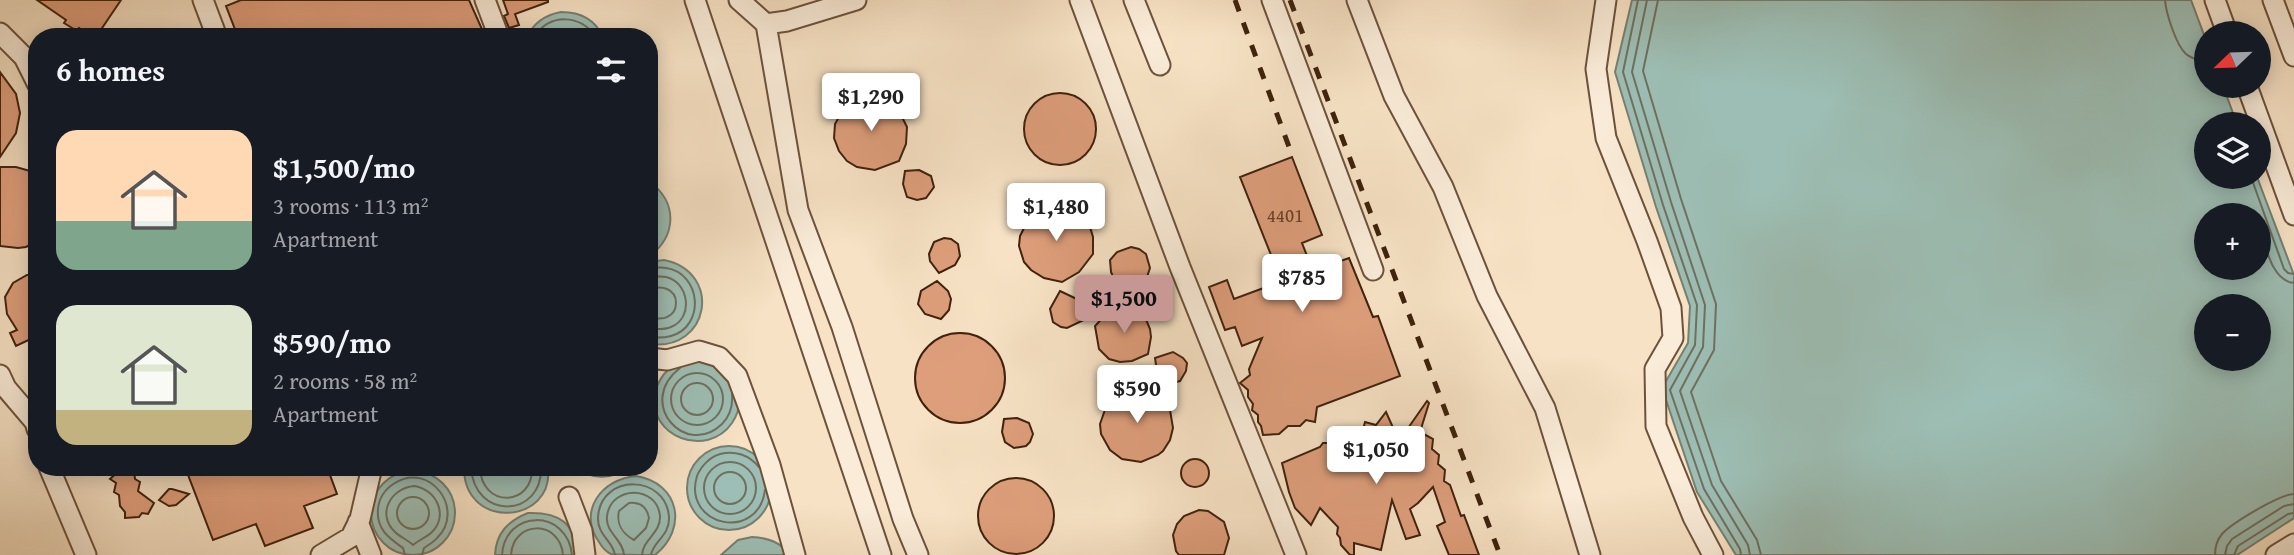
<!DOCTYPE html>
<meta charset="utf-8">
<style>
body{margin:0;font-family:"Gentium Book Plus",serif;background:#20242c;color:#f1f3f6;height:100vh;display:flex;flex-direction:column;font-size:26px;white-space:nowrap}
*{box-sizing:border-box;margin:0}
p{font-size:23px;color:#9ea1a6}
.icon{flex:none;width:38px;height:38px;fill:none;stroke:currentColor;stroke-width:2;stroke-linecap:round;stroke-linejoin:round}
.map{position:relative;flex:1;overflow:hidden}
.side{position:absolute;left:28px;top:28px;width:630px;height:448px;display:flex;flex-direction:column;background:#171b24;border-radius:28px;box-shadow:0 4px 18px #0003}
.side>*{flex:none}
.needle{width:46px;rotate:247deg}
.tools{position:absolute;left:2194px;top:21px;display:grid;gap:14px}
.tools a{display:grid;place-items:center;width:77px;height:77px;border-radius:50%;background:#171b24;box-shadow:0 4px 18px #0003;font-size:35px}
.price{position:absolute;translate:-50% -60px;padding:0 16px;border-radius:7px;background:#fff;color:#222;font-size:23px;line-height:46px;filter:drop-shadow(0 2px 4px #0008)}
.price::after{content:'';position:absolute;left:50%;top:42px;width:21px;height:16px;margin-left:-10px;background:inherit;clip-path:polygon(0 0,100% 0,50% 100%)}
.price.current{background:#c59692;color:#111}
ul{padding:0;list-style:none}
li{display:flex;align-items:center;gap:21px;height:175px;padding:0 28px}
li span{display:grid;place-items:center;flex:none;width:196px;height:140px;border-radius:21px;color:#555}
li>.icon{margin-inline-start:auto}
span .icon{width:84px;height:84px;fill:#fffc;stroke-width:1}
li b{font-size:30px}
h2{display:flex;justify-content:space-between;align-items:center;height:84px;padding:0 28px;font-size:30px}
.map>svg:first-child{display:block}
.water{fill:#9dbeb4;stroke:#778071;stroke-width:2;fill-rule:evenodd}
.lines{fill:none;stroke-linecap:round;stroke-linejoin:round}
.shore{stroke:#6e7060;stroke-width:2}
.building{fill:#de9e7b;stroke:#3f220d;stroke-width:2}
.minor-casing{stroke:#6d523b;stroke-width:23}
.minor{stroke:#faecd9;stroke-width:19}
.rail{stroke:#3f220d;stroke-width:5;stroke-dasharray:12 12;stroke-linecap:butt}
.labels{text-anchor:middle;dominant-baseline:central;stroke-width:5;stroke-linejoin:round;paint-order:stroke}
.number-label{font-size:19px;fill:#674128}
</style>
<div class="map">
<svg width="2294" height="555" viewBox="0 0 2294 555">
<rect width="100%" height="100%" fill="#f7e2c5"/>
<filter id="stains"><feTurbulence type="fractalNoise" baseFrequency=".00286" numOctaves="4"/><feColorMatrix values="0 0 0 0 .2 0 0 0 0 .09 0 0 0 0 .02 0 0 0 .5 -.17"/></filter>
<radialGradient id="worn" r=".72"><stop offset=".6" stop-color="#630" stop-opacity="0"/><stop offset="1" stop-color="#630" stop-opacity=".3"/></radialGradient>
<path class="water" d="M1632 0H2191L2207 43V86H2223L2237 124H2207V177H2257L2294 275V518L2237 555H1736L1697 492 1662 388 1688 343 1690 306 1656 207 1615 72ZM2207 215H2259V268H2207ZM2207 306H2259V359H2207Z
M561 12C580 12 595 19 603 37H527C534 22 545 15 561 12Z
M649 182C678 200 677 238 649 256Z
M664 260C723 272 710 352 649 344V262Z
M692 357 725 367C729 378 738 392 739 403 739 409 736 417 732 423 707 459 647 437 655 393 660 372 673 364 692 357Z
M687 488a42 42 0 1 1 84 0a42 42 0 1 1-84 0Z
M464 467H548C555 525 463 531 464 467Z
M575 467H629C613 479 592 481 575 467Z
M371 513a42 42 0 1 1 84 0a42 42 0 1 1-84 0Z
M636 476C680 483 688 529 655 555 642 555 622 555 611 554 606 552 602 547 599 542 577 511 602 479 636 476Z
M528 513C560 512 574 523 579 555H495C496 533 508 521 528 513Z
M752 537C769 538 780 542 790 555H721L738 540Z"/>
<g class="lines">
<path class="shore" d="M1638 0 1623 72 1663 205 1697 305 1695 345 1670 390 1704 489 1740 549 1741 555
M1647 0 1632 72 1671 202 1705 305 1703 347 1680 391 1712 485 1748 545 1750 555
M1658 0 1643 71 1681 199 1716 304 1714 350 1691 392 1721 481 1757 540 1761 555
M2165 0C2166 13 2176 45 2186 54 2192 59 2200 60 2207 63
M534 37C550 13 580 14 596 37
M2251 177 2284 269 2288 273 2294 274
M2259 227C2266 245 2271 281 2294 283
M649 268C655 268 661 267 666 268 701 273 706 326 671 336 664 338 657 338 649 337
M649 277C654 277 661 276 666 277 689 282 694 318 671 327 664 330 657 329 649 329
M649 288C655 288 661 286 667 289 679 294 679 312 667 317 662 320 655 318 649 318
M680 368C635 403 686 459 722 424 730 416 733 406 732 394
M671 399a26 26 0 1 1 52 0a26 26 0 1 1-52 0Z
M681 399a16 16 0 1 1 32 0a16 16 0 1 1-32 0Z
M704 488a26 26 0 1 1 52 0a26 26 0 1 1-52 0Z
M471 467C474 521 543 518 541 467
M480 467C481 509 534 507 532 467
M759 467C749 455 735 450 720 454 710 457 701 466 697 476 682 526 758 543 765 490
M714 488a16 16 0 1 1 32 0a16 16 0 1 1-32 0Z
M414 486C436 489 449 515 432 532 427 537 419 540 413 545 408 540 400 537 395 532 376 514 391 488 414 486Z
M397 513a16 16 0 1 1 32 0a16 16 0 1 1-32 0Z
M629 503C640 502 647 507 649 518L646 528 634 540C623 534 616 524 619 511Z
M405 555 403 548C389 538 376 529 378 509 379 498 385 489 395 483 430 461 466 510 437 538 434 542 428 545 424 548L422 555
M502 555C505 509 567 508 572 555
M511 555C513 520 560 519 563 555
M615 555C613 541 597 535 598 517 601 473 666 474 669 517 670 536 653 541 651 555
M624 555C623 539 605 533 607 516 611 485 657 485 660 516 661 533 643 539 642 555
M2215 555C2215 547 2217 540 2222 534 2232 523 2280 494 2294 494
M2225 555 2227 546 2232 539 2284 506 2294 504
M2234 555 2238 546 2288 514 2294 513"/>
</g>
<path class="building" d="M37 0H121L96 37H91L79 28 77 31 64 23 66 20Z
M241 0H469L485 36 238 37 226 6Z
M503 0H548V2L515 14 519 25 509 28 504 16 508 14Z
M0 72 16 94 20 113 16 133 0 157Z
M1024 129a36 36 0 1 1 72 0a36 36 0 1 1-72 0Z
M871 96 887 100 897 107 907 127 906 144 899 161 875 170 857 167 847 161 839 151 834 138 835 124 845 106 858 98Z
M1292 157 1322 235 1302 243 1313 271 1349 258 1373 317 1378 316 1400 376 1317 407 1315 422 1306 420 1300 426H1288L1279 434 1263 435 1261 426 1258 422V415L1252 410 1253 404 1248 397V390L1240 383 1250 375 1249 369 1262 338 1242 346 1235 327 1225 330 1209 287 1227 280 1234 299 1277 283 1273 271 1277 270 1240 177Z
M0 167H16L37 173V241L26 247 18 248 0 246Z
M919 170 931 176 934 187 926 198 917 200 907 197 903 184 905 171Z
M1053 206 1070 208 1078 212 1090 227 1093 237V254L1079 272 1062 282 1044 278 1031 270 1024 262 1019 246 1020 236 1029 218 1044 208Z
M944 238 951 239 958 244 960 256 955 265 939 273 930 261 929 254 934 242Z
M1131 247 1139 249 1146 254 1150 268 1146 280 1130 290 1114 279 1111 272 1110 260 1117 252Z
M27 275H37V336L16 346 10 333 17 330 7 314 5 297 13 283Z
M937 281 948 291 951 299 949 310 941 319 925 314 918 304 921 291Z
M1060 291 1079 300 1086 319 1067 328 1061 327 1053 322 1050 309Z
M1127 306 1136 310 1145 317 1150 329 1151 337 1148 354 1132 361 1120 362 1109 359 1099 349 1095 326 1110 310Z
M915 378a45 45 0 1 1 90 0a45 45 0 1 1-90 0Z
M1173 352 1183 358 1187 363 1186 371 1180 381 1163 385 1157 372 1155 358Z
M1137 389 1158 393 1170 410 1173 428 1170 440 1163 451 1158 455 1141 462 1122 459 1110 450 1101 434 1100 424 1107 404 1124 391Z
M1427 401 1429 403 1420 432 1433 439 1432 449 1439 455 1438 464 1445 470 1444 481 1450 485 1461 516 1464 515 1479 555H1449L1437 526 1445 522 1433 487 1418 503 1410 509 1420 535 1406 539 1392 500 1381 550 1354 543V555H1350L1341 545 1340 538 1337 534 1338 527 1320 508 1311 525 1295 508 1289 492 1282 463 1320 447 1323 443H1334L1340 435 1358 450 1365 422 1376 425 1386 412 1399 441Z
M1017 418 1029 423 1033 434 1030 442 1026 446 1014 448 1005 442 1002 432 1004 419Z
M1181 473a14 14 0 1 1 28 0a14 14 0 1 1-28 0Z
M185 467H327L337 494 304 506 313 528 265 546 256 524 213 540Z
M120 470H134L135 479 140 482 138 491 154 503 148 514 142 513 139 517 125 518V512L120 506 119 495 114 492 116 483 110 479Z
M978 516a38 38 0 1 1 76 0a38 38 0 1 1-76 0Z
M169 489H172L189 494 176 505 169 506 159 500Z
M1199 510 1208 511 1224 522 1229 538 1224 555H1179L1176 551 1173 535 1177 524 1184 516Z"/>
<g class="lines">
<defs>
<path id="minor" d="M203 0 217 37
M485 0 499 37
M695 0 881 555
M739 0 766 24 787 21 856 0
M1080 0 1180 267 1296 555
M1134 0 1160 65
M1272 0 1373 270
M1357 0 1394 96 1443 187 1487 296 1545 408 1590 555
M1606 0 1596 69 1606 138 1647 241 1671 308 1673 338 1655 369 1656 426 1693 517 1713 555
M2215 0 2227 33
M2273 0 2294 56
M766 24 798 210 842 327 903 519 918 555
M0 33 24 57 37 83
M2247 86 2294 215
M649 358 667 360 699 351 719 357 737 376 770 465 795 555
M0 375 6 388 35 422 37 429
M49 467 86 555
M569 497 582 531 585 555
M358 522 371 555
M321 555 351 537 360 519 372 467
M2276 555 2294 544"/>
</defs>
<use href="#minor" class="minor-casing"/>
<use href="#minor" class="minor"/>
<path class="rail" d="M1235 0 1292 155
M1290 0 1500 555"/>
</g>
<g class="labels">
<g class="number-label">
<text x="1285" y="215">4401</text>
</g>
</g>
<rect width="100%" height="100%" filter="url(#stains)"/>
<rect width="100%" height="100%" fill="url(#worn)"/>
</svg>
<div class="tools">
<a><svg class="needle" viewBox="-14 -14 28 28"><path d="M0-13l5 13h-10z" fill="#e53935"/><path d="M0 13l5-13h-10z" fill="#9ea1a6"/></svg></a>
<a><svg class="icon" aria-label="layers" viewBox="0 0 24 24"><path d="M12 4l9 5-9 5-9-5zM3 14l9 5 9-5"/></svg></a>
<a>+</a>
<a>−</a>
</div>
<b class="price" style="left:871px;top:133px">$1,290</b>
<b class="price" style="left:1056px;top:243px">$1,480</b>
<b class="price" style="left:1302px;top:314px">$785</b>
<b class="price current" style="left:1124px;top:335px">$1,500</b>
<b class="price" style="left:1137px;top:425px">$590</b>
<b class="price" style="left:1376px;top:486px">$1,050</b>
<section class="side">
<h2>6 homes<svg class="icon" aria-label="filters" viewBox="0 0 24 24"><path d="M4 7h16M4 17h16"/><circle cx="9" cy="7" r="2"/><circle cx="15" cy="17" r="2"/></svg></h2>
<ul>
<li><span style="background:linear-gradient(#ffd9b3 65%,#7fa58c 0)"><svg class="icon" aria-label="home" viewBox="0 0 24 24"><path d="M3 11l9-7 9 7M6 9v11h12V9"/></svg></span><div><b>$1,500/mo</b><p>3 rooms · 113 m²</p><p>Apartment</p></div></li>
<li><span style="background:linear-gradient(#dfe7d0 75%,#c2b280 0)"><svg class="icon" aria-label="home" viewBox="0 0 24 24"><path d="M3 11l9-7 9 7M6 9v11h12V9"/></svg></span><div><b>$590/mo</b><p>2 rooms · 58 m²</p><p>Apartment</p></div></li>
</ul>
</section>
</div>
